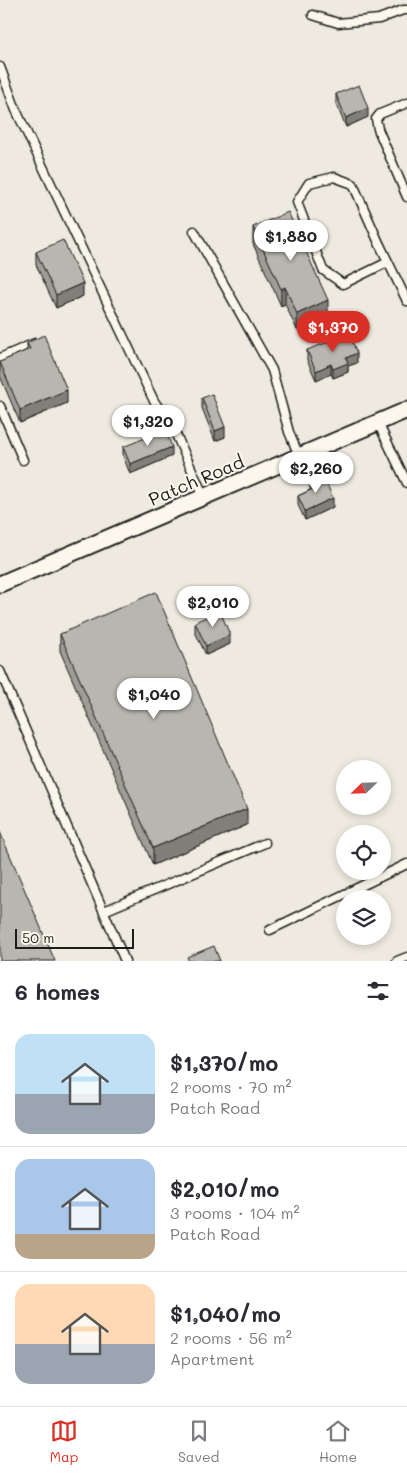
<!DOCTYPE html>
<meta charset="utf-8">
<style>
body{margin:0;font-family:Mali,sans-serif;background:#f2f2f3;color:#2b2b33;height:100vh;display:flex;flex-direction:column;font-size:19px;white-space:nowrap}
*{box-sizing:border-box;margin:0}
p{font-size:16px;color:#7c7c81}
.icon{flex:none;width:28px;height:28px;fill:none;stroke:currentColor;stroke-width:2;stroke-linecap:round;stroke-linejoin:round}
.map{position:relative;height:961px;overflow:hidden}
.panel{display:flex;flex-direction:column;background:#fff;flex:1}
.panel>*{flex:none}
.needle{width:32px;rotate:247deg}
.tools{position:absolute;left:336px;top:760px;display:grid;gap:10px}
.tools a{display:grid;place-items:center;width:55px;height:55px;border-radius:50%;background:#fff;box-shadow:0 2px 8px #0003;font-size:25px}
.scale{position:absolute;left:15px;bottom:12px;width:119px;box-sizing:border-box;padding-left:5px;border:2px solid #1c1c1c;border-top:0;font-size:14px;line-height:18px;white-space:nowrap;color:#1c1c1c;-webkit-text-stroke:4px #fbf7ec;paint-order:stroke}
.price{position:absolute;translate:-50% -42px;padding:0 11px;border-radius:18px;background:#fff;color:#222;font-size:16px;line-height:32px;filter:drop-shadow(0 1px 2px #0008)}
.price::after{content:'';position:absolute;left:50%;top:30px;width:15px;height:11px;margin-left:-8px;background:inherit;clip-path:polygon(0 0,100% 0,50% 100%)}
.price.selected{background:#d93025;color:#fff}
ul{padding:0;list-style:none}
li{display:flex;align-items:center;gap:15px;height:125px;padding:0 15px}
li+li{border-top:1px solid #e1e1e2}
li span{display:grid;place-items:center;flex:none;width:140px;height:100px;border-radius:15px;color:#555}
li>.icon{margin-inline-start:auto}
span .icon{width:60px;height:60px;fill:#fffc;stroke-width:1}
li b{font-size:21px}
h2{display:flex;justify-content:space-between;align-items:center;height:60px;padding:0 15px;font-size:21px}
.menu{display:flex;justify-content:space-around;align-items:center;height:70px;border-top:1px solid #e1e1e2;background:#fff;font-size:14px;color:#7c7c81}
.menu a{display:grid;justify-items:center;gap:2px}
.menu .selected{color:#d93025}
.map>svg:first-child{display:block}
.lines{fill:none;stroke-linecap:round;stroke-linejoin:round}
.lane-casing{stroke:#1c1c1c;stroke-width:11}
.street-casing{stroke:#1c1c1c;stroke-width:19}
.lane{stroke:#fbf7ec;stroke-width:8}
.street{stroke:#fbf7ec;stroke-width:15}
.wall{fill:#9f9d96;stroke:#1c1c1c}
.shaded-wall{fill:#827f7a;stroke:#1c1c1c}
.building{fill:#b9b6af;stroke:#1c1c1c}
.labels{text-anchor:middle;dominant-baseline:central;stroke-width:4;stroke-linejoin:round;paint-order:stroke}
.street-label{font-size:18px;fill:#1c1c1c;stroke:#fbf7ec}
</style>
<div class="map">
<svg width="407" height="961" viewBox="0 0 407 961">
<rect width="100%" height="100%" fill="#eeeadf"/>
<filter id="ink" filterUnits="userSpaceOnUse"><feTurbulence type="fractalNoise" baseFrequency=".02" numOctaves="2"/><feDisplacementMap in="SourceGraphic" scale="10" xChannelSelector="R" yChannelSelector="G"/><feConvolveMatrix kernelMatrix="1 2 1 2 8 2 1 2 1" color-interpolation-filters="sRGB"/></filter>
<g filter="url(#ink)">
<g class="lines">
<defs>
<path id="lane" d="M313 15 338 23 379 19 403 10H407
M0 67 16 110 154 401 174 430 204 497
M407 103 380 114 376 119 378 129 407 197
M194 231 272 370 289 432 299 456
M388 262 343 284 323 270 297 202 309 183 334 177 353 184 379 243 407 301
M0 358 35 343
M0 406 23 460
M378 423 407 483
M0 671 125 961
M104 911 265 843
M270 930 407 864
M397 961 407 957"/>
<path id="street" d="M0 584 407 410"/>
</defs>
<use href="#lane" class="lane-casing"/>
<use href="#street" class="street-casing"/>
<use href="#lane" class="lane"/>
<use href="#street" class="street"/>
</g>
<path class="wall" d="M336 94 368 117 346 127 336 104Z
M253 227 328 317 297 330 285 304 281 306 253 244Z
M36 252 83 296 56 308 36 265Z
M27 343 67 403 20 423 0 376V362L27 350Z
M307 350 357 363 348 366V372L333 378 331 374 316 380 307 360Z
M202 398 225 437 215 441 202 408Z
M123 447 172 456 130 474 123 456Z
M310 482 333 507 305 520 298 505V496L310 490Z
M195 622 230 644 206 655 195 632Z
M60 634 247 825 153 865 60 651Z"/>
<path class="shaded-wall" d="M368 108V117L346 127V118Z
M83 283V296L56 308V295Z
M285 287V304L281 306V289Z
M328 300V317L297 330V314Z
M357 353V363L348 366V372L333 378V369L346 358Z
M331 364V374L316 380V371Z
M67 390V403L20 423V410Z
M225 427V437L215 441V431Z
M172 447V456L130 474V464Z
M333 498V507L305 520V511Z
M230 635V644L206 655V646Z
M247 809V825L153 865V848Z"/>
<path class="building" d="M359 85 368 108 346 118 336 94Z
M288 212 328 300 297 314 285 287 281 289 253 227Z
M63 240 83 283 56 295 36 252Z
M349 334 357 353 346 358 348 363 333 369 331 364 316 371 307 350Z
M44 335 67 390 20 410 0 362 30 349 27 343Z
M212 394 225 427 215 431 202 398Z
M165 430 172 447 130 464 123 447Z
M323 476 333 498 305 511 298 496 313 489 310 482Z
M156 592 247 809 153 848 60 634Z
M220 611 230 635 206 646 195 622Z
M0 832 55 961H0Z
M214 946 220 961H189L187 957Z"/>
</g>
<g class="labels">
<g class="street-label">
<text transform="translate(196 480) rotate(-23)">Patch Road</text>
</g>
</g>
</svg>
<div class="tools">
<a><svg class="needle" viewBox="-14 -14 28 28"><path d="M0-13l5 13h-10z" fill="#e53935"/><path d="M0 13l5-13h-10z" fill="#7c7c81"/></svg></a>
<a><svg class="icon" aria-label="locate" viewBox="0 0 24 24"><circle cx="12" cy="12" r="6"/><path d="M12 2v4M12 18v4M2 12h4M18 12h4"/></svg></a>
<a><svg class="icon" aria-label="layers" viewBox="0 0 24 24"><path d="M12 4l9 5-9 5-9-5zM3 14l9 5 9-5"/></svg></a>
</div>
<div class="scale">50 m</div>
<b class="price" style="left:291px;top:262px">$1,880</b>
<b class="price selected" style="left:333px;top:353px">$1,370</b>
<b class="price" style="left:148px;top:447px">$1,320</b>
<b class="price" style="left:316px;top:494px">$2,260</b>
<b class="price" style="left:213px;top:628px">$2,010</b>
<b class="price" style="left:154px;top:720px">$1,040</b>
</div>
<section class="panel">
<h2>6 homes<svg class="icon" aria-label="filters" viewBox="0 0 24 24"><path d="M4 7h16M4 17h16"/><circle cx="9" cy="7" r="2"/><circle cx="15" cy="17" r="2"/></svg></h2>
<ul>
<li><span style="background:linear-gradient(#bfe0f5 60%,#9aa5b1 0)"><svg class="icon" aria-label="home" viewBox="0 0 24 24"><path d="M3 11l9-7 9 7M6 9v11h12V9"/></svg></span><div><b>$1,370/mo</b><p>2 rooms · 70 m²</p><p>Patch Road</p></div></li>
<li><span style="background:linear-gradient(#a9c7e8 75%,#b9a48a 0)"><svg class="icon" aria-label="home" viewBox="0 0 24 24"><path d="M3 11l9-7 9 7M6 9v11h12V9"/></svg></span><div><b>$2,010/mo</b><p>3 rooms · 104 m²</p><p>Patch Road</p></div></li>
<li><span style="background:linear-gradient(#ffd9b3 60%,#9aa5b1 0)"><svg class="icon" aria-label="home" viewBox="0 0 24 24"><path d="M3 11l9-7 9 7M6 9v11h12V9"/></svg></span><div><b>$1,040/mo</b><p>2 rooms · 56 m²</p><p>Apartment</p></div></li>
</ul>
</section>
<nav class="menu">
<a class="selected"><svg class="icon" aria-label="map" viewBox="0 0 24 24"><path d="M3 6l6-2 6 2 6-2v14l-6 2-6-2-6 2zM9 4v14M15 6v14"/></svg>Map</a>
<a><svg class="icon" aria-label="saved" viewBox="0 0 24 24"><path d="M7 4h10v16l-5-4-5 4z"/></svg>Saved</a>
<a><svg class="icon" aria-label="home" viewBox="0 0 24 24"><path d="M3 11l9-7 9 7M6 9v11h12V9"/></svg>Home</a>
</nav>
